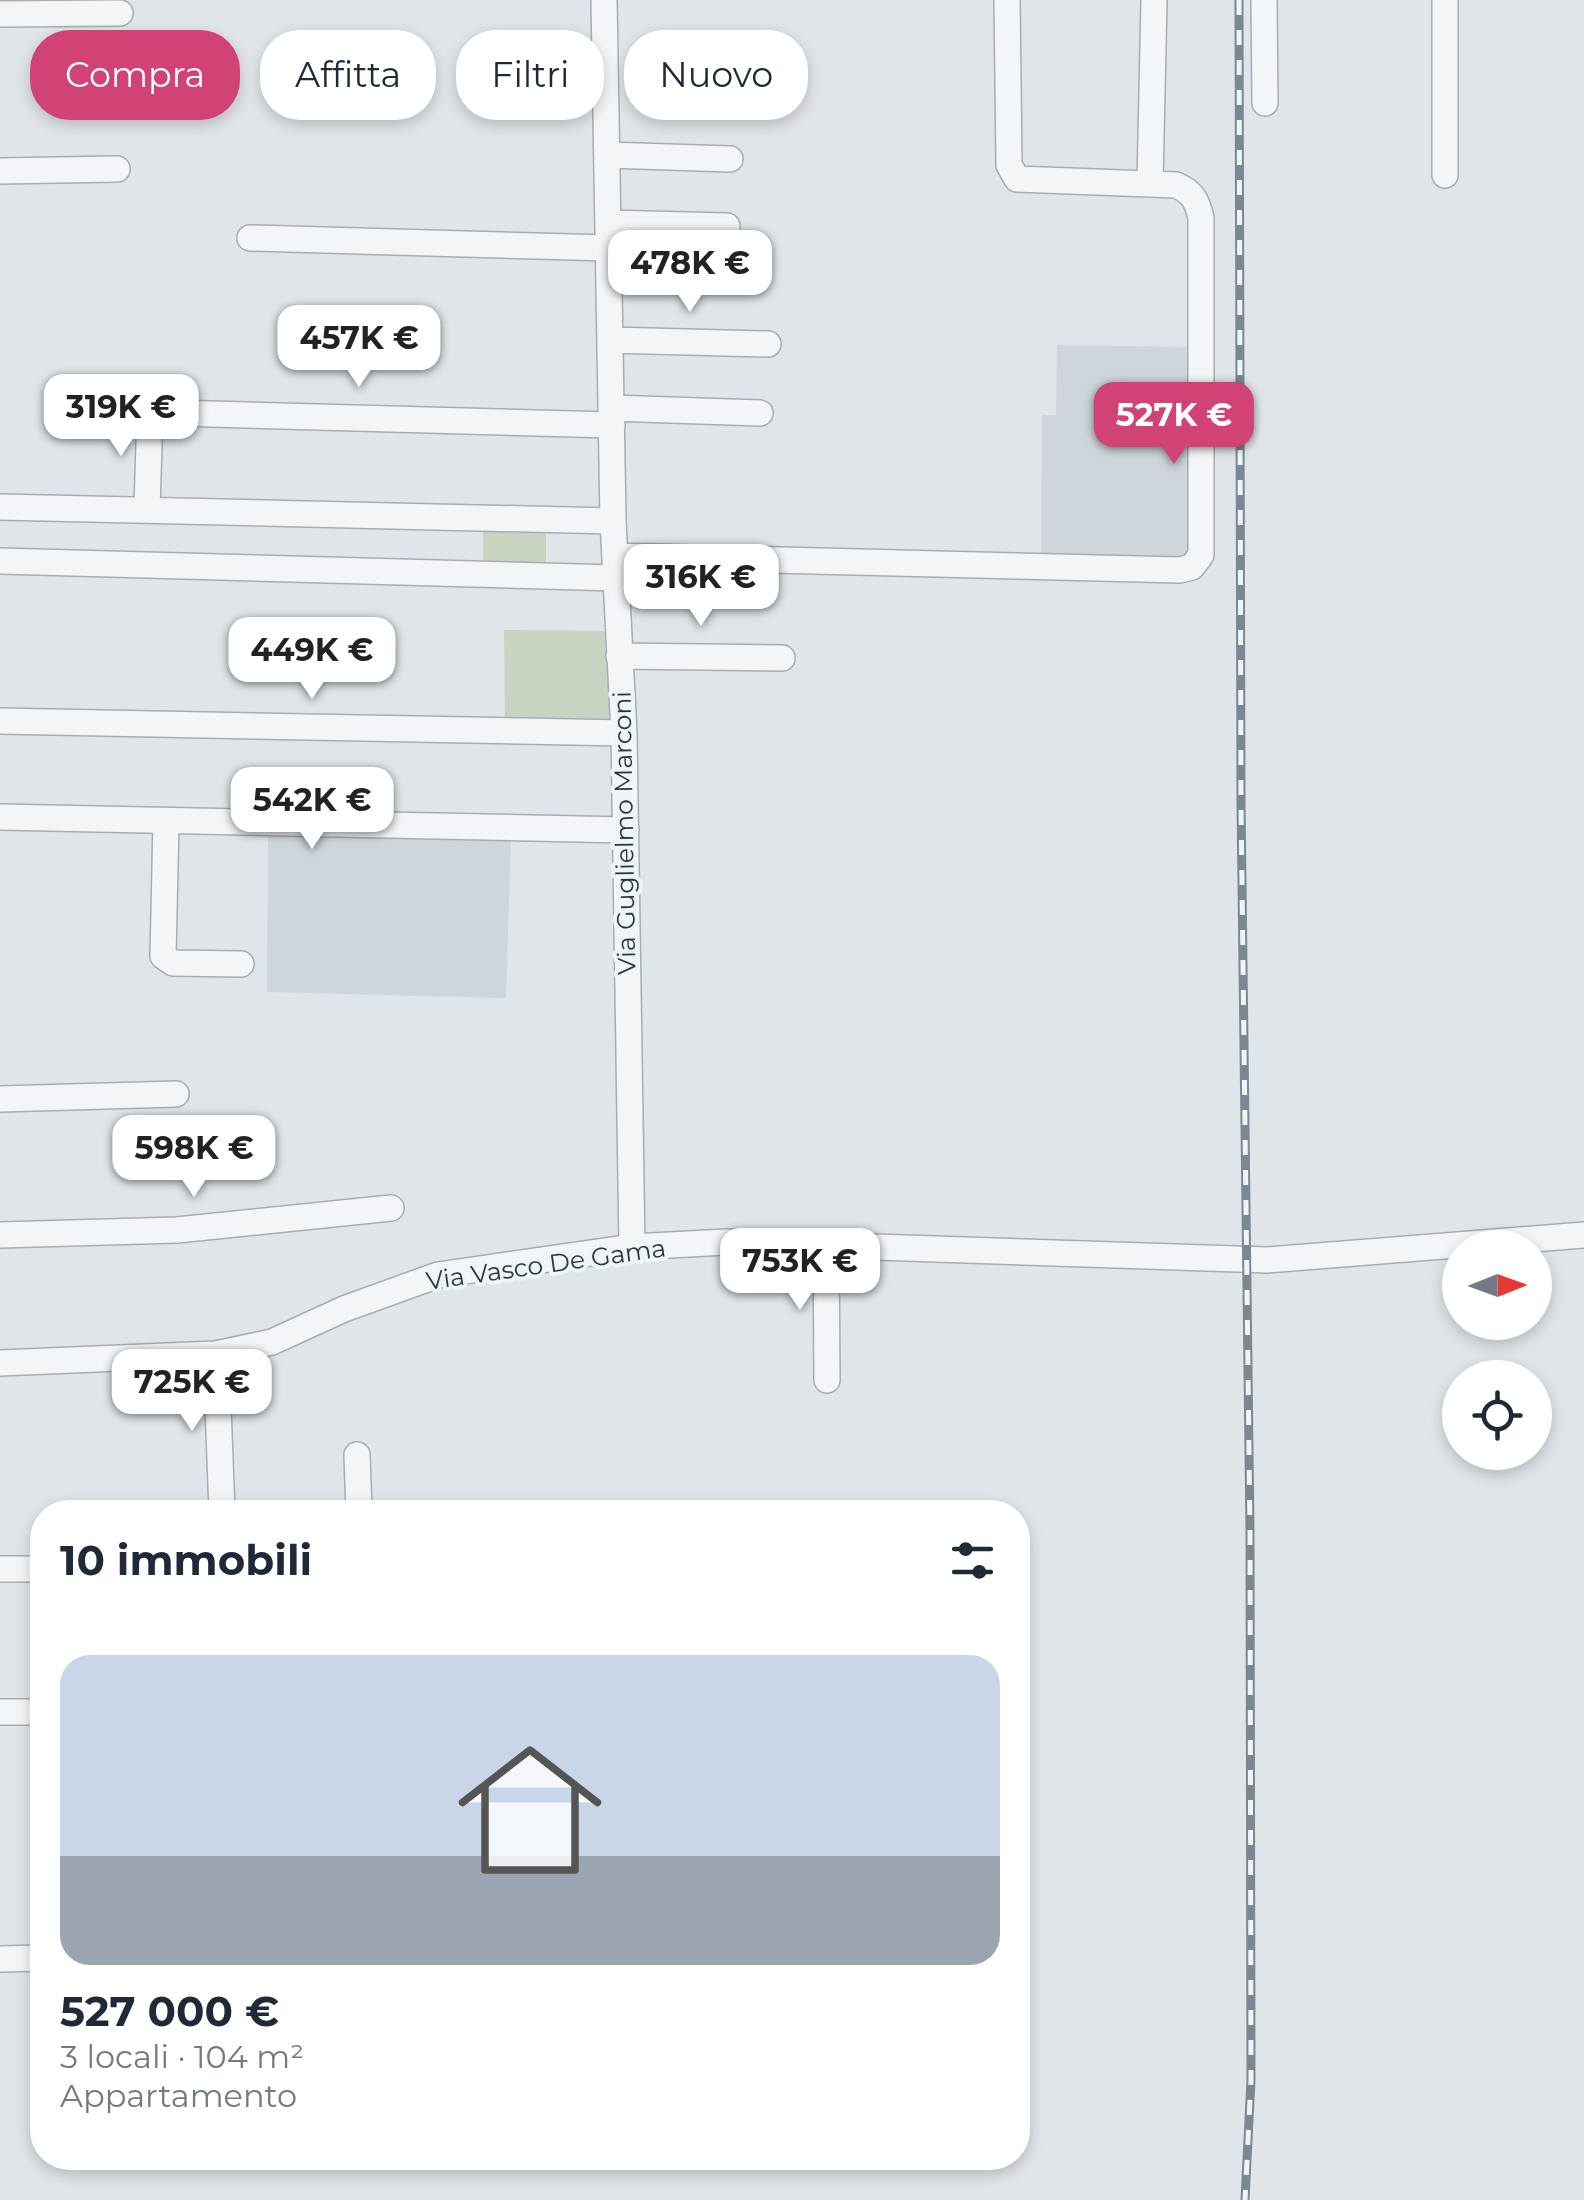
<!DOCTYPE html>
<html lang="it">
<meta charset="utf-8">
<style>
body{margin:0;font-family:Montserrat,sans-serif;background:#f6f6f7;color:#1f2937;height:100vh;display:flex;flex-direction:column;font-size:38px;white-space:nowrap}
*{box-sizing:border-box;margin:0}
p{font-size:32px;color:#747a83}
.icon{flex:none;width:55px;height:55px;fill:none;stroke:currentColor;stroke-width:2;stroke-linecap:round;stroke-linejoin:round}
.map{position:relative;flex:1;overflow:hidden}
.side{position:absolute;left:30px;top:1500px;width:1000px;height:670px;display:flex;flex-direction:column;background:#fff;border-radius:40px;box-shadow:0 5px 15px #0003}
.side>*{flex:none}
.guide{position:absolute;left:30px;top:30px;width:1000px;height:90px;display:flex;gap:20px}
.needle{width:65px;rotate:89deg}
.tools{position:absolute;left:1442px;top:1230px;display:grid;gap:20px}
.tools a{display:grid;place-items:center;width:110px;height:110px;border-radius:50%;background:#fff;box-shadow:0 5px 15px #0003;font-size:50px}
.price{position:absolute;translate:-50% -85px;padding:0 22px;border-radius:20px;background:#fff;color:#222;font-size:32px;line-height:65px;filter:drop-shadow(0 2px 5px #0008)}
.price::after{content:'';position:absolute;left:50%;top:60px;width:30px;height:22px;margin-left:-15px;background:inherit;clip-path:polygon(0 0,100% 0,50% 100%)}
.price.current{background:#d04374;color:#fff}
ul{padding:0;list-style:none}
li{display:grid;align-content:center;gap:20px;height:530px;padding:0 30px}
li span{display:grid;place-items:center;height:310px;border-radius:30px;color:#555}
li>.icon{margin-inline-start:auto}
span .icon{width:180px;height:180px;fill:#fffc;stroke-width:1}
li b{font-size:42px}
h2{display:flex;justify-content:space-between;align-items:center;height:120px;padding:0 30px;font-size:42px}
.chip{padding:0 35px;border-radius:40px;background:#fff;box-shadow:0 5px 15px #0003;font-size:35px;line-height:90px}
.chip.current{background:#d04374;color:#fff}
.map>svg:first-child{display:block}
.built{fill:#ced5db}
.green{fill:#c9d3c1}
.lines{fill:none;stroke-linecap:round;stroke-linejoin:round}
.minor-casing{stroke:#a5adb3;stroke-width:28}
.minor{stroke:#f3f5f7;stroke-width:25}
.rail-casing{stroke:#798893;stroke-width:9}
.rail{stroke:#eff4f7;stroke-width:5;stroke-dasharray:15;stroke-linecap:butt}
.labels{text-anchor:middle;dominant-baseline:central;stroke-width:8;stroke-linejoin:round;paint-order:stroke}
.street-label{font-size:25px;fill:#283641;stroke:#eff4f7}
</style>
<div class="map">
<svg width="1584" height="2200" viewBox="0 0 1584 2200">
<rect width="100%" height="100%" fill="#e0e5e9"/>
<path class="built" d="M1057 345 1189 347 1191 555 1180 563 1041 560 1042 415H1056Z
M268 835H511L506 998 267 992Z"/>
<path class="green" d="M483 527 546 528V570L483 569Z
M504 630 607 631 612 728 505 725Z"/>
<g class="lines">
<defs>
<path id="minor" d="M604 0 613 521 624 733 632 1247
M1264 0 1265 103
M0 14 120 13
M607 155 730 159
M0 171 117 169
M1445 175V0
M1150 183 1154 0
M608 223 727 226
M250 238 609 248
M610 340 768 344
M611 408 760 413
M104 411 612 425
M0 507 613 521
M147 508 150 412
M616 556 1180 570 1192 567 1201 555V218C1197 200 1192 192 1176 185L1017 179 1009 165 1007 0
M0 561 616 578
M619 656 782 658
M0 721 624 733
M0 817 626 830
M166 823 163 956 173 963 241 964
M0 1099 176 1094
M0 1235 177 1230 391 1208
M826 1245 827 1380
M216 1354 222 1512
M0 1363 216 1354 272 1342 344 1309 438 1275 632 1247 726 1242 1267 1260 1584 1235
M357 1455 359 1512
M0 1569H42
M0 1712H42
M0 1959 42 1958"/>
</defs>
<use href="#minor" class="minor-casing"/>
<use href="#minor" class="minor"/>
<defs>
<path id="rail" d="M1239 0 1241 803 1250 1531 1251 2080 1245 2200"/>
</defs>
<use href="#rail" class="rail-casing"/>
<use href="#rail" class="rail"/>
</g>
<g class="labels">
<g class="street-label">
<text transform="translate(624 833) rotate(-91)">Via Guglielmo Marconi</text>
<text transform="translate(546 1264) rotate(-8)">Via Vasco De Gama</text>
</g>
</g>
</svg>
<div class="tools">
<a><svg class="needle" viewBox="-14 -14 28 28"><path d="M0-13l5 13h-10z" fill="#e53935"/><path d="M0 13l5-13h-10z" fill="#747a83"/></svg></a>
<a><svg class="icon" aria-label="locate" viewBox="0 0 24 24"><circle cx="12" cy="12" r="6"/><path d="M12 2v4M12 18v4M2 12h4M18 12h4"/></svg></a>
</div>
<b class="price" style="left:690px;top:315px">478K €</b>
<b class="price" style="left:359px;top:390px">457K €</b>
<b class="price" style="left:121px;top:459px">319K €</b>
<b class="price current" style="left:1174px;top:467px">527K €</b>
<b class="price" style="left:701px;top:629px">316K €</b>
<b class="price" style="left:312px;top:702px">449K €</b>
<b class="price" style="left:312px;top:852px">542K €</b>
<b class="price" style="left:194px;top:1200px">598K €</b>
<b class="price" style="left:800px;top:1313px">753K €</b>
<b class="price" style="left:192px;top:1434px">725K €</b>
<div class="guide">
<a class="chip current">Compra</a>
<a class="chip">Affitta</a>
<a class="chip">Filtri</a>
<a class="chip">Nuovo</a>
</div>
<section class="side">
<h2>10 immobili<svg class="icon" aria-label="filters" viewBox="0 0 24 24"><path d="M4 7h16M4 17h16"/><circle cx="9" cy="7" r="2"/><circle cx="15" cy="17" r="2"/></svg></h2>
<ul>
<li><span style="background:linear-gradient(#c9d6e8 65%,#9aa5b1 0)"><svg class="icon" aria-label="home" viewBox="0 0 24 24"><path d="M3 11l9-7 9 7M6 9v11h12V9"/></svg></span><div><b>527 000 €</b><p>3 locali · 104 m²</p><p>Appartamento</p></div></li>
</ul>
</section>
</div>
